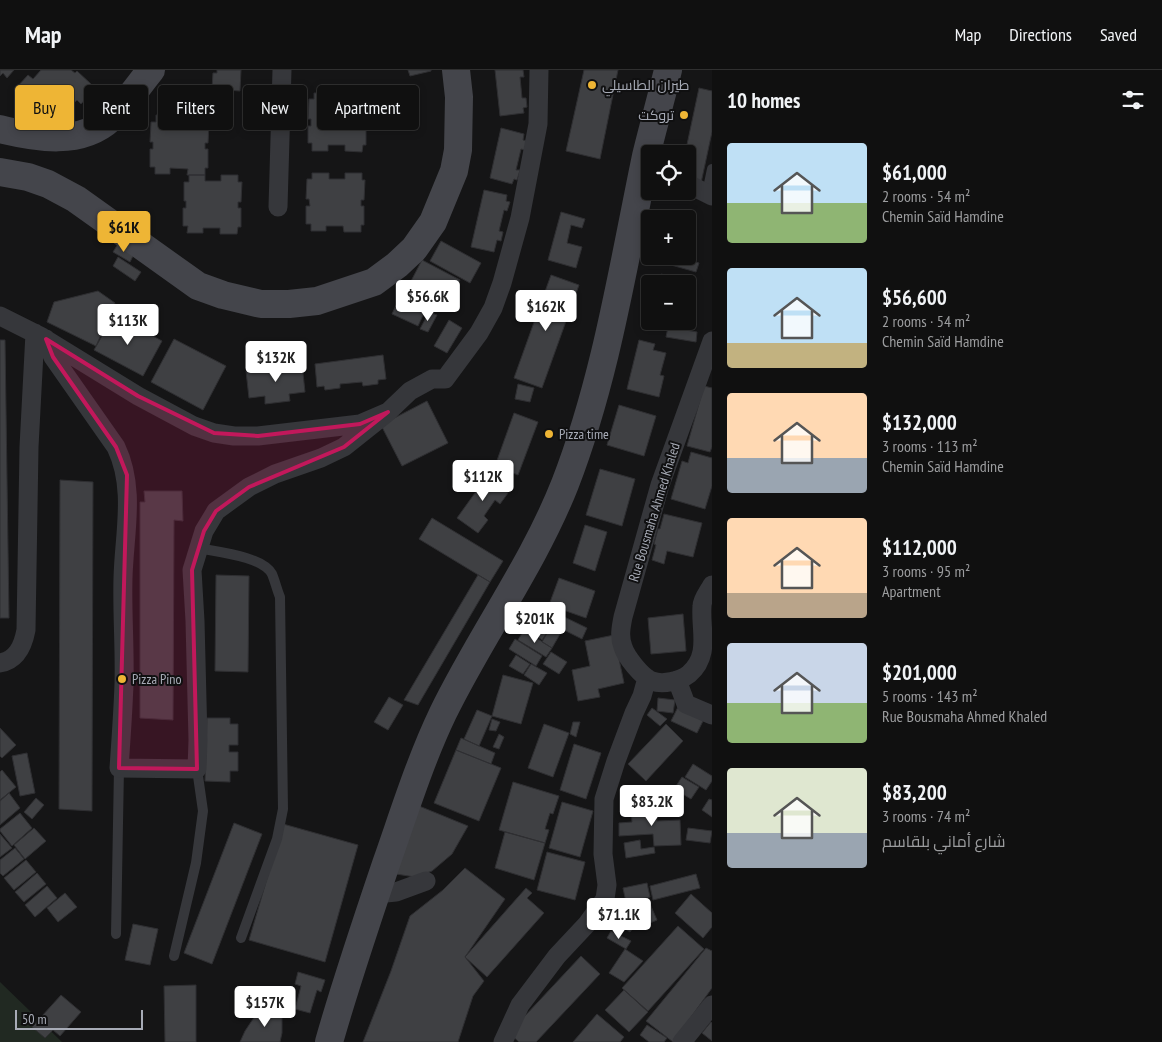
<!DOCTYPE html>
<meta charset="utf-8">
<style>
body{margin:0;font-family:"PT Sans Narrow",Cairo,sans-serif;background:#191919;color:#f1f3f6;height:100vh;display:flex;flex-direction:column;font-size:19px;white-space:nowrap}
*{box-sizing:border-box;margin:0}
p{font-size:16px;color:#9c9d9f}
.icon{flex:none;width:28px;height:28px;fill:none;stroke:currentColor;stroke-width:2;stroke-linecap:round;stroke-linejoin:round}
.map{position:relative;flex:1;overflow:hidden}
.drawer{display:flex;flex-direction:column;background:#101010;width:450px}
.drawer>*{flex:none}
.banner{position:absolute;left:15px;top:15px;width:475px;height:45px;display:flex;gap:10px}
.tools{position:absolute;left:641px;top:75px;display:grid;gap:10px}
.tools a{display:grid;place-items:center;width:55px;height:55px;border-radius:5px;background:#101010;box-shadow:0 2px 8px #0003,0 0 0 1px #303030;font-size:25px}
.scale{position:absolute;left:15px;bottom:12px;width:128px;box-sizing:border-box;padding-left:5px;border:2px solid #a7abb6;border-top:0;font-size:14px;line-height:18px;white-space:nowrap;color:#a7abb6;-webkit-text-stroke:4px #101011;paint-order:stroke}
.price{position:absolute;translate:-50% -42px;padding:0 11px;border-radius:5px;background:#fff;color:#222;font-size:16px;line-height:32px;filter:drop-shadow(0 1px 2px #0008)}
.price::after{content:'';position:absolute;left:50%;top:30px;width:15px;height:11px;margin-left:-8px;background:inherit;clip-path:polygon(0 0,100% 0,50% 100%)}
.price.current{background:#eeb535;color:#111}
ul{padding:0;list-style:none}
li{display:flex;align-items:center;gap:15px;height:125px;padding:0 15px}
li span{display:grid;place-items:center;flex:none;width:140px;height:100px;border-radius:5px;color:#555}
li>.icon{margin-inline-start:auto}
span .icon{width:60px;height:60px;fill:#fffc;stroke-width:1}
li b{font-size:21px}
h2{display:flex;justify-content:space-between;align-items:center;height:60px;padding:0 15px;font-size:21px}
.chip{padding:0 18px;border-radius:5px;background:#101010;box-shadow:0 2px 8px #0003,0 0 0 1px #303030;font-size:18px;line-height:45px}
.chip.current{background:#eeb535;color:#111}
header{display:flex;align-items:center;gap:30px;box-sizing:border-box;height:70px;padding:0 25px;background:#101010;border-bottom:1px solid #303030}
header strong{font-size:24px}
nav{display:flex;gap:28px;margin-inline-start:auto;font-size:18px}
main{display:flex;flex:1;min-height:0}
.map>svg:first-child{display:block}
.green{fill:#212922}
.building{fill:#3f4043;stroke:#2f2f32}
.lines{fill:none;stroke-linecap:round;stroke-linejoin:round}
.lane{stroke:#36373b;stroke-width:10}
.street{stroke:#36373b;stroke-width:19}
.secondary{stroke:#44454b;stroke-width:28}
.marked{fill:#c2185b;fill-opacity:0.2;stroke:#c2185b;stroke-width:4;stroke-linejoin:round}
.poi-dot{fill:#eeb535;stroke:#101011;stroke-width:2}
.labels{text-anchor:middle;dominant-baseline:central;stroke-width:4;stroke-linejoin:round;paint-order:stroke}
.poi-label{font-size:14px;fill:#a7abb6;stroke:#101011;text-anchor:start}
.street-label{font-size:14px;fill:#a7abb6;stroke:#101011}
</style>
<header>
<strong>Map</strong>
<nav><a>Map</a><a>Directions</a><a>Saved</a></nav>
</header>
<main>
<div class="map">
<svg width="712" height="972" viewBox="0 0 712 972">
<rect width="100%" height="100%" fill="#151516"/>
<path class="green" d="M0 912 62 972H0Z"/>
<path class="building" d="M0 0H14L7 8 3 3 0 6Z
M41 0H71L75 3 77 1 91 14 89 16 93 21 81 34 77 30 65 42 70 46 59 58 54 53 50 56 37 44 40 41 35 37 33 39 18 26 22 22 17 17 28 5 33 9Z
M217 0H241L240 21 212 19 213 3H217Z
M408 0H431V1L410 6Z
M495 0H523L524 7H520L522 28H526L527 37 523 38 524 43 500 46Z
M584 0H618L600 89 566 81Z
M699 18 712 21V62L701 113 688 110V84H685Z
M314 23H330V28H346V23H363V30H366V49L363 50V56H366V75H363L362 82 345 81V75H328V81H312V73H308V56H311V49H308L309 29H314Z
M156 45 173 46V51L188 52V46H205V53H209L208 73H205V79H208V98H205V105H187L188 99 170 98V104H155V97H150V79H153V72H150L151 52H156Z
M501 58 524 64 523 70 527 71 525 80 521 79 516 100H520L517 110 514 109 512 114 490 108Z
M312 103H329V109H345V103H362V110H365L364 130H361V136H364V155H361V162H344L343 156H326V161H311V154H306V136H310L309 129H306L307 109H312Z
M189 105H205V111H221V105H238V112H242L241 132H238V138H241V157H238L237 164H220V158H203V163H187L188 156H183V138H186V131H184V112H189Z
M484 120 507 125 506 131 510 132 507 141 504 140 499 161 503 162 501 171 497 170 494 182 471 177Z
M561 142 585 149 582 158 571 155 567 173 582 177 576 198 548 190Z
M664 143 681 147 680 149H663Z
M441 171 481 193 470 213 430 191Z
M118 174 134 184 130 192 113 182Z
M688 176 696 179 693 191 699 193 696 202 664 193 666 186H688Z
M118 187 141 202 135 211 113 196Z
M422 190 460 210 448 232 410 213Z
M661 204 689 211 688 216V214H658Z
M551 205 579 215 542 318 514 308Z
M405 216 431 228 418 256 392 244Z
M98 221 115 233 96 276 47 252 54 232Z
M429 242 437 245 428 262 420 259Z
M114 245 162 271 143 306 94 280Z
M449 250 462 258 447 283 434 276Z
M668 257 697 262 696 272 666 267Z
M174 269 226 296 203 340 151 312Z
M0 270H5L9 548H0Z
M639 270 655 274 653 280 666 283 660 305 664 306 659 327 627 319Z
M383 285 386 309 378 310V314L363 316 362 312 340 314V318L325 320 324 316 317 317 315 294Z
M302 294 305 322 289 324 290 331 265 334V326L249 328 246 301Z
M518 314 534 318 530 332 515 329Z
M704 316 712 318V377L710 382 687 376Z
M427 331 448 373 402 396 381 355Z
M619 335 656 346 644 386 607 375Z
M514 343 538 352 518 405 495 396Z
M691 382 712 388V416L705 439 671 429 682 391 688 393Z
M600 399 635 409 622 456 586 445Z
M490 402 507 415 504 420 508 423 500 434 495 430 484 446 488 450 478 463 457 448Z
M60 410 93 412 92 741 59 739Z
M144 421H182L183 451 174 450 173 650 140 648V432H145Z
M664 444 702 453 693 487 667 481 664 494 652 490 656 475 654 474 658 459H660Z
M432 448 503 491 490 512 419 469Z
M585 455 607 462 595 501 573 493Z
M216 505 249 506 248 602 215 601Z
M478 505 490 512 418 635 404 630Z
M559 508 595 521 586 548 549 535Z
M550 540 587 558 582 569 556 556 558 552 547 547Z
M683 544 686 581 651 584 648 548Z
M535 548 550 558 542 570 528 559Z
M550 558 560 564 552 578 542 572Z
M524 560 552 578 546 587 518 570Z
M614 565 624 613 598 619 600 627 578 631 572 600 590 596 585 571Z
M515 569 542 586 536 596 509 579Z
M551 582 567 592 559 604 543 594Z
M516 585 530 594 523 604 509 596Z
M531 594 547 603 539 615 524 605Z
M503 605 533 613 521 654 492 646Z
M389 627 403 635 388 660 374 652Z
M658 628 675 630 673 643 657 641Z
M678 637 704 649 697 663 671 651Z
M652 638 667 649 660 656 647 645Z
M477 640 492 646 479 676 464 669Z
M207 648H230V654H238V675H229V682H238V701H230V712L205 711Z
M492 649 500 652 496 661 489 660Z
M573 652H580L576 667 570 664Z
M544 654 569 663 553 707 528 698Z
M666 654 683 671 646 711 628 694Z
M0 658 16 675 2 688 0 686Z
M499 664 504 667 499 679 493 677Z
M461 668 495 683 491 694 456 680Z
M574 674 601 683 586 729 560 720Z
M456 680 501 698 479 751 434 733Z
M27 683 35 723 20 726 12 686Z
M693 694 712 706V711L706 720 685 707Z
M2 700 16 717 0 730V702Z
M682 707 699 717 691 729 674 719Z
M513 712 559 726 553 744 550 743 545 759 549 760 545 773 499 760Z
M9 723 20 738 0 755V731Z
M36 728 44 735 32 749 24 742Z
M709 729 712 730V747L702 740Z
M562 732 593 741 580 787 549 778Z
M419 736 468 756 452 784 432 801 415 807 396 804Z
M656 736 657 751 680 750 681 775 654 776 653 764 619 766V753L632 752 631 738Z
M20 743 32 758 12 776 0 761V759Z
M234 753 262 764 212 894 184 883Z
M283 754 358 775 325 892 249 870Z
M34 758 46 771 25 789 14 775Z
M688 758 712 761 710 773 686 770Z
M505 762 545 773 534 810 495 798Z
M0 764 12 778 0 787Z
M640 770 641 779 654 777 655 783 626 788 624 773Z
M15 778 24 789 3 806 0 803V790Z
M547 782 585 792 575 830 537 820Z
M26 790 36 802 14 820 4 808Z
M465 798 505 829 465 887 484 911 473 926 458 972H363L391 901 410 846 443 820Z
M37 803 46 814 24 832 15 822Z
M696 804 700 818 653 830 650 816Z
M647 813 650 827 626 832 623 818Z
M47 816 57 828 35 847 25 835Z
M526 818 532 823 527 828 544 843 487 907 465 887Z
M65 823 77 837 58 852 47 838Z
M691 824 712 843V857L703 868 675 843Z
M650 834 657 850 641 857 634 842Z
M618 844 635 856 630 862 613 851Z
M133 854 158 859 150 895 125 890Z
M678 856 704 879 648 941 622 918Z
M611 861 631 871 626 879 607 868Z
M706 878 712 881V918L673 972 646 951Z
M625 879 643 891 624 912 609 903Z
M581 886 600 904 536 972H519L509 963Z
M298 902 325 910 321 922 317 920 310 943 295 939 301 916 295 914Z
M196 915V972H165L164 916Z
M624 920 648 942 629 962 605 940Z
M61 925 81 942 60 966 53 960 45 968 32 957Z
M267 937 282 943V963L280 972H240L245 961 255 946Z
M597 944 624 967 620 972H573Z
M711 952 712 953V971L702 963Z
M647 955 667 968 664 972H649L640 965Z"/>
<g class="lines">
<path class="lane" d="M707 123 712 99
M198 478C217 482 262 486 272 504 275 511 277 520 280 527L283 739 277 769 241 868
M116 864 119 698
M174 886 196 793 203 741 197 699"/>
<path class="street" d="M688 114 712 126
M278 137 282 0
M0 246 42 267 138 326 194 356 214 363 234 366H258L360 354 388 342 410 321 432 309H445L479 263 493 238 502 213 520 148 538 54 539 0
M46 269 53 287 116 377C136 419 124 464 123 508 122 543 125 579 124 614 123 642 121 670 119 698L197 699 198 670 195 551 192 500 204 461 216 441 249 417 275 404 321 388 344 377 388 342
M712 271 660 415 623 547C621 557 619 567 623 577 626 587 642 607 652 611 663 615 680 611 689 604 711 585 700 560 702 536 702 529 709 521 712 515
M0 593C17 590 23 576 26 560L29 377 35 263
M677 610 686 634 712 645
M376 824 396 822 426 811
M503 972 520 935 557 886 587 854 605 829 607 815 603 784 604 729 616 691 634 643 642 626 647 608
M682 972 712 935"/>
<path class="secondary" d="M0 59C37 68 81 76 111 48 126 34 138 16 151 0
M0 102 28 107 48 114 76 129 198 216 223 225 261 234H289L317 231 374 212 397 195 414 179 433 152 454 101 458 80 459 27 456 0
M329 972C346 912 366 853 386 794 404 743 420 691 443 643 481 565 533 495 565 414 606 308 623 196 646 86 653 57 661 29 668 0"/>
</g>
<path class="marked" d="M46 269 138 326 214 363 258 366 360 354 388 342 344 377 249 417 216 441 204 461 192 500 197 699 119 698 127 405 116 377 53 287Z"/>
<g class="poi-dot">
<circle cx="592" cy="15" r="5"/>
<circle cx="684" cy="45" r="5"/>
<circle cx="549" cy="364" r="5"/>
<circle cx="122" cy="609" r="5"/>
</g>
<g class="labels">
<g class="poi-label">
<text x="602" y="15">طيران الطاسيلي</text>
<text x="674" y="45" text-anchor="end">تروكت</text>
<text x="559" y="364">Pizza time</text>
<text x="132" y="609">Pizza Pino</text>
</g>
<g class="street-label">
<text transform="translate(654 442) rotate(-73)">Rue Bousmaha Ahmed Khaled</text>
</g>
</g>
</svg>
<div class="tools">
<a><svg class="icon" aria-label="locate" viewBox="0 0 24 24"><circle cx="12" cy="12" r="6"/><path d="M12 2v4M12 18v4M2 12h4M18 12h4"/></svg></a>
<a>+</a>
<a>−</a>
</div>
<div class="scale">50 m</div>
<b class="price current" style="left:124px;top:183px">$61K</b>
<b class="price" style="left:428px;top:252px">$56.6K</b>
<b class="price" style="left:546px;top:262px">$162K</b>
<b class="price" style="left:128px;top:276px">$113K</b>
<b class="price" style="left:276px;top:313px">$132K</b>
<b class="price" style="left:483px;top:432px">$112K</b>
<b class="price" style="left:535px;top:574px">$201K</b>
<b class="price" style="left:652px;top:757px">$83.2K</b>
<b class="price" style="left:619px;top:870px">$71.1K</b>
<b class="price" style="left:265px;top:958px">$157K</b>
<div class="banner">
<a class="chip current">Buy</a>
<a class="chip">Rent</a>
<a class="chip">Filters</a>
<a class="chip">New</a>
<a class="chip">Apartment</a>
</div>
</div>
<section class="drawer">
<h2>10 homes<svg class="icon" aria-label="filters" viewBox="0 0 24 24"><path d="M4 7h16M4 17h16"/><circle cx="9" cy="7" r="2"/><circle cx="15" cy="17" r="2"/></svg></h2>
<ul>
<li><span style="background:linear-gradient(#bfe0f5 60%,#8fb573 0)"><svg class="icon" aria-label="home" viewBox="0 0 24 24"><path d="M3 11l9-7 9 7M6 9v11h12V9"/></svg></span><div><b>$61,000</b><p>2 rooms · 54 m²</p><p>Chemin Saïd Hamdine</p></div></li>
<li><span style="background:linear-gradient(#bfe0f5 75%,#c2b280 0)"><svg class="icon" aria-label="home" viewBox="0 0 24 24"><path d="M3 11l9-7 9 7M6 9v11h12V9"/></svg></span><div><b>$56,600</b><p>2 rooms · 54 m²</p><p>Chemin Saïd Hamdine</p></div></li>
<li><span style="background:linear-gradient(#ffd9b3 65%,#9aa5b1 0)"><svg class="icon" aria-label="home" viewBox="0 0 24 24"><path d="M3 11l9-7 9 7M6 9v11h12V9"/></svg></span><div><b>$132,000</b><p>3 rooms · 113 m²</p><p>Chemin Saïd Hamdine</p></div></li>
<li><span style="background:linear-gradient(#ffd9b3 75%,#b9a48a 0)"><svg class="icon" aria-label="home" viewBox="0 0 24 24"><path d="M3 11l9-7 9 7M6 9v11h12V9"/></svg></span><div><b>$112,000</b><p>3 rooms · 95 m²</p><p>Apartment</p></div></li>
<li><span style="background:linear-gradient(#c9d6e8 60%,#8fb573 0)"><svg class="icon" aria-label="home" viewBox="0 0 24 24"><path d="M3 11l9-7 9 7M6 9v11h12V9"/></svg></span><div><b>$201,000</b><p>5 rooms · 143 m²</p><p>Rue Bousmaha Ahmed Khaled</p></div></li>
<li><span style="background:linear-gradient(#dfe7d0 65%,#9aa5b1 0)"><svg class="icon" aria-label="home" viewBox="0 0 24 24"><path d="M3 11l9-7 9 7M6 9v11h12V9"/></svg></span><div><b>$83,200</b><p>3 rooms · 74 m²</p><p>شارع أماني بلقاسم</p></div></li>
</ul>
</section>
</main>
